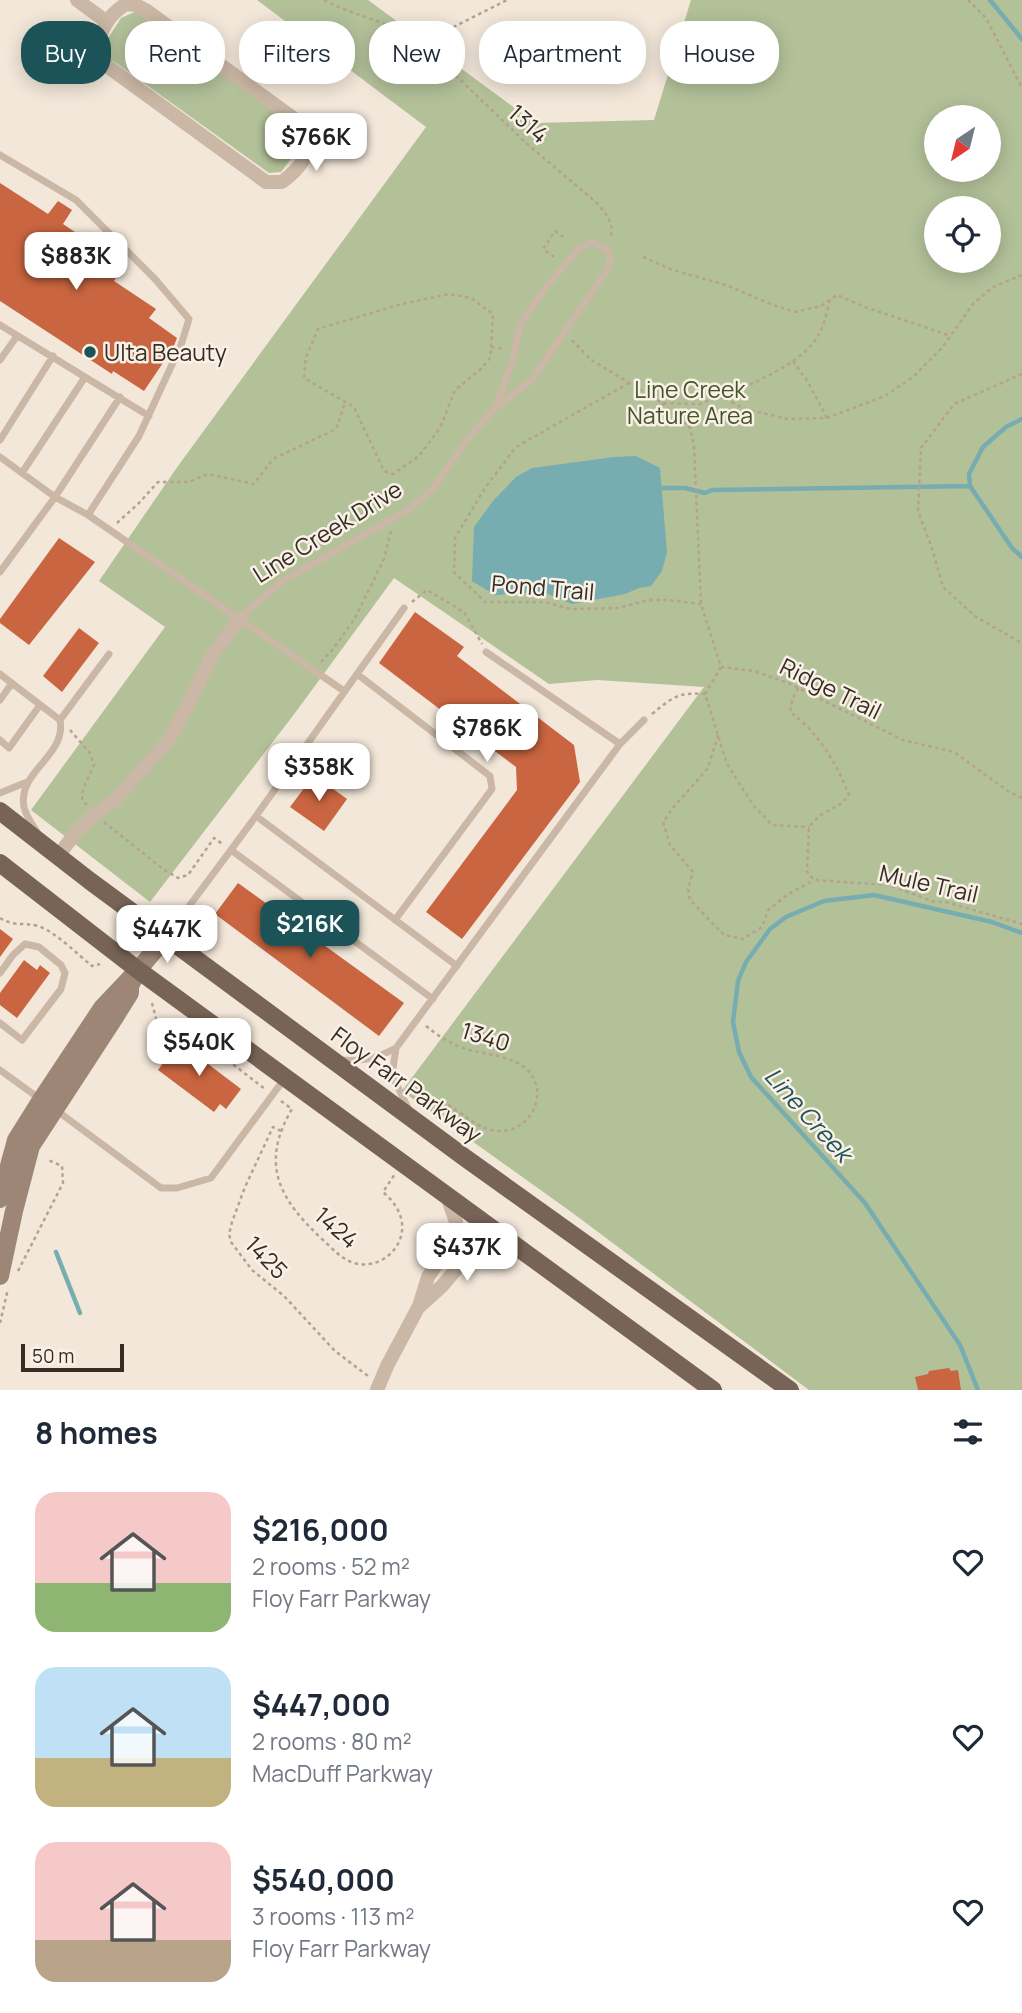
<!DOCTYPE html>
<meta charset="utf-8">
<style>
body{margin:0;font-family:Manrope,sans-serif;background:#f2f2f3;color:#1f2937;height:100vh;display:flex;flex-direction:column;font-size:26px;white-space:nowrap}
*{box-sizing:border-box;margin:0}
p{font-size:23px;color:#747a83}
.icon{flex:none;width:38px;height:38px;fill:none;stroke:currentColor;stroke-width:2;stroke-linecap:round;stroke-linejoin:round}
.map{position:relative;height:1390px;overflow:hidden}
.details{display:flex;flex-direction:column;background:#fff;flex:1}
.details>*{flex:none}
.guide{position:absolute;left:21px;top:21px;width:980px;height:63px;display:flex;gap:14px}
.needle{width:46px;rotate:215deg}
.buttons{position:absolute;left:924px;top:105px;display:grid;gap:14px}
.buttons a{display:grid;place-items:center;width:77px;height:77px;border-radius:50%;background:#fff;box-shadow:0 4px 18px #0003;font-size:35px}
.scale{position:absolute;left:21px;bottom:18px;width:103px;box-sizing:border-box;padding-left:7px;border:4px solid #362c26;border-top:0;font-size:19px;line-height:24px;white-space:nowrap;color:#362c26;-webkit-text-stroke:5px #faf1e6;paint-order:stroke}
.price{position:absolute;translate:-50% -60px;padding:0 16px;border-radius:14px;background:#fff;color:#222;font-size:23px;line-height:46px;filter:drop-shadow(0 2px 4px #0008)}
.price::after{content:'';position:absolute;left:50%;top:42px;width:21px;height:16px;margin-left:-10px;background:inherit;clip-path:polygon(0 0,100% 0,50% 100%)}
.price.on{background:#1b5358;color:#fff}
ul{padding:0;list-style:none}
li{display:flex;align-items:center;gap:21px;height:175px;padding:0 35px}
li span{display:grid;place-items:center;flex:none;width:196px;height:140px;border-radius:21px;color:#555}
li>.icon{margin-inline-start:auto}
span .icon{width:84px;height:84px;fill:#fffc;stroke-width:1}
li b{font-size:30px}
h2{display:flex;justify-content:space-between;align-items:center;height:84px;padding:0 35px;font-size:30px}
.chip{padding:0 24px;border-radius:28px;background:#fff;box-shadow:0 4px 18px #0003;font-size:24px;line-height:63px}
.chip.on{background:#1b5358;color:#fff}
.map>svg:first-child{display:block}
.green{fill:#b3c199;fill-rule:evenodd}
.water{fill:#77acb0}
.lines{fill:none;stroke-linecap:round;stroke-linejoin:round}
.stream{stroke:#77acb0;stroke-width:4.5}
.building{fill:#c96540}
.path{stroke:#b6a18f;stroke-width:2.5;stroke-dasharray:3.5 3.5;stroke-linecap:butt}
.lane{stroke:#cab7a5;stroke-width:7}
.street{stroke:#cab7a5;stroke-width:14}
.secondary{stroke:#9e8676;stroke-width:18}
.primary{stroke:#786357;stroke-width:18}
.poi-dot{fill:#1b5358;stroke:#faf1e6;stroke-width:2.5}
.labels{text-anchor:middle;dominant-baseline:central;stroke-width:5;stroke-linejoin:round;paint-order:stroke}
.street-label{font-size:23px;fill:#362c26;stroke:#faf1e6}
.poi-label{font-size:23px;fill:#362c26;stroke:#faf1e6;text-anchor:start}
.park-label{font-size:23px;fill:#44552a;stroke:#faf1e6}
.water-label{font-size:24px;font-style:italic;fill:#1b5358;stroke:#faf1e6}
</style>
<div class="map">
<svg width="1022" height="1390" viewBox="0 0 1022 1390">
<rect width="100%" height="100%" fill="#f2e7d9"/>
<path class="green" d="M257 0H368L535 123 654 120 691 0H1022V1390H809L574 1214 402 1091 704 687 597 680 549 684 394 578 295 713 150 902 31 810 165 627 99 581 178 466 426 127ZM936 117H989V170H936ZM936 208H989V261H936Z
M137 11 300 131 302 144 281 172 269 173 109 58 105 43 121 18Z"/>
<path class="water" d="M636 456 660 468 667 552 662 571 651 586 639 588 625 594 572 604 543 592 495 595 472 581 474 527 493 501 516 477 532 468 614 457Z"/>
<g class="lines">
<path class="stream" d="M990 0 1022 39
M1022 419 1006 427 983 447 969 474 970 486 1012 548 1022 557
M661 488H685L705 493 712 490 970 486
M56 1252 80 1313
M978 1390 960 1345 865 1203 751 1077 739 1052 733 1022 738 981 746 962 770 929 786 917 824 901 874 895 992 922 1022 933"/>
</g>
<path class="building" d="M0 183 48 214 58 201 72 210 63 224 124 265 114 281 156 309 149 318 177 338 173 348 144 391 113 371 112 374 0 301Z
M59 538 95 562 29 645 0 623V619Z
M415 612 464 647 457 656 574 745 580 782 462 939 426 912 517 790 516 767 379 663Z
M79 628 99 643 62 692 43 676Z
M314 775 347 799 324 831 290 807Z
M238 883 404 1003 379 1036 215 914Z
M0 929 13 939 0 957Z
M24 960 37 970 40 965 50 973 17 1018 0 1005V993Z
M179 1042 241 1089 226 1109 220 1104 214 1112 158 1070Z
M949 1368 951 1371 958 1370 961 1390H918L915 1377 928 1374 929 1371Z"/>
<g class="lines">
<path class="path" d="M324 0C356 17 393 22 422 43L526 143 598 204C607 215 615 225 610 238
M968 0 986 18 1022 88
M422 43 507 0
M554 257 543 249 555 231 566 239
M643 257 673 270 726 285 773 305 795 312 821 306 837 295 865 307 951 336
M572 340 590 359 662 403 699 404 717 398H724L745 409 788 419 827 418 885 396 913 377 942 348 973 304 993 287 1022 275
M491 347 493 314 471 298 449 294 402 304 318 329 306 357 304 378 354 407 384 471 393 474 419 456 440 428 455 390 481 369 490 358 491 347 504 349
M793 361 808 382 827 418
M1022 374 954 404 921 448 918 511 932 548 943 587 976 617 1022 643
M629 383 516 447 485 488 455 538 454 572 485 602H545L570 609 618 608 648 600H668L701 604
M725 397C754 381 805 364 820 332 825 323 827 310 830 300
M662 403 690 428 694 445 701 604 721 667 754 671 788 683 903 740 954 752 1008 791 1022 798
M117 523 139 503 158 482H189L208 474 254 484 273 459 336 429 345 403
M412 602 427 590 464 612 482 644
M321 662 334 648 355 618 384 559 391 531
M721 667 705 694 727 764 753 805 772 825 809 827
M798 688 793 698 790 712C818 732 837 764 849 795L842 803 819 816 809 827 807 872 814 880 889 885 935 902H946L1022 924
M652 714C673 697 678 692 705 694
M70 730 90 753 94 765 83 789 82 800 87 805
M718 735 708 768 673 808 663 822 670 845 693 872 688 889 690 900 724 935 743 939 762 927 768 910 787 895 814 880
M104 822 163 869 178 878 188 875 214 838 224 845
M0 918C15 927 23 922 38 926 56 932 77 954 92 966L100 964
M152 1003 158 1026 178 1025 187 1029 265 1089
M426 1026C437 1035 449 1043 463 1048 484 1055 506 1054 524 1067 552 1089 532 1133 498 1131 477 1130 464 1113 446 1104L436 1118
M281 1101 292 1109C259 1165 280 1200 323 1240 334 1250 343 1261 358 1264 384 1268 408 1244 401 1218 398 1207 391 1199 383 1192L395 1174
M281 1131 273 1127 245 1187 232 1222 229 1234 231 1242 252 1270 284 1296 335 1351 368 1376
M18 1271 63 1183 62 1166 48 1160
M0 1323 8 1289"/>
<path class="lane" d="M0 155 76 200 155 279 189 319 181 345 139 436 88 515
M0 325 85 377 22 473
M0 360 17 336
M85 377 149 416
M0 440 53 356
M0 457 55 497 88 515 344 691
M0 572 55 497 120 397
M240 618 281 582 408 510 432 490 466 441 495 408 531 381 605 273 611 262 607 249 592 243 579 248 541 294 520 325 512 363 495 408
M486 652 620 744
M0 674 60 720C67 756 17 771 24 807 26 816 32 824 37 832
M357 674 490 776 492 789 395 920
M0 700 12 683
M60 720 109 654
M0 740 9 748 40 705
M0 793 27 782
M256 816 457 966
M231 850 433 999
M167 936 256 816 404 608
M0 973 13 955 25 944 39 947 61 965 65 973 61 989 22 1040 0 1023
M396 1048 392 1075 408 1108
M338 1060C365 1061 373 1060 396 1048L620 744 644 720
M0 1070 40 1099
M56 1110 161 1188H177L211 1178 285 1078"/>
<path class="street" d="M77 0 107 22
M126 4 136 5 147 11 308 129C310 155 303 166 282 182H266L107 66C105 61 102 55 100 49 97 31 111 13 126 4Z
M56 855 61 852 74 835 95 814 116 799 168 741 189 703 211 657 240 618
M420 1306 442 1286 475 1247 488 1240H509
M377 1390 387 1366 419 1306 428 1277 458 1232 456 1222 447 1196"/>
<path class="secondary" d="M0 1199 16 1140 41 1100 102 1008 138 970 167 936
M0 1276 14 1211 31 1146 115 1017 130 993V986L138 970"/>
<path class="primary" d="M0 811 90 881 464 1157 790 1390
M0 863 138 970 713 1390"/>
</g>
<circle class="poi-dot" cx="90" cy="352" r="7"/>
<g class="labels">
<g class="street-label">
<text transform="translate(529 123) rotate(42)">1314</text>
<text transform="translate(327 531) rotate(-32)">Line Creek Drive</text>
<text transform="translate(543 587) rotate(5)">Pond Trail</text>
<text transform="translate(831 688) rotate(26)">Ridge Trail</text>
<text transform="translate(929 883) rotate(13)">Mule Trail</text>
<text transform="translate(486 1036) rotate(17)">1340</text>
<text transform="translate(407 1084) rotate(36)">Floy Farr Parkway</text>
<text transform="translate(337 1227) rotate(41)">1424</text>
<text transform="translate(267 1257) rotate(46)">1425</text>
</g>
<g class="poi-label">
<text x="104" y="352">Ulta Beauty</text>
</g>
<g class="park-label">
<text x="690" y="389">Line Creek<tspan x="690" dy="26">Nature Area</tspan></text>
</g>
<g class="water-label">
<text transform="translate(809 1114) rotate(48)">Line Creek</text>
</g>
</g>
</svg>
<div class="buttons">
<a><svg class="needle" viewBox="-14 -14 28 28"><path d="M0-13l5 13h-10z" fill="#e53935"/><path d="M0 13l5-13h-10z" fill="#747a83"/></svg></a>
<a><svg class="icon" aria-label="locate" viewBox="0 0 24 24"><circle cx="12" cy="12" r="6"/><path d="M12 2v4M12 18v4M2 12h4M18 12h4"/></svg></a>
</div>
<div class="scale">50 m</div>
<b class="price" style="left:316px;top:173px">$766K</b>
<b class="price" style="left:76px;top:292px">$883K</b>
<b class="price" style="left:487px;top:764px">$786K</b>
<b class="price" style="left:319px;top:803px">$358K</b>
<b class="price on" style="left:310px;top:960px">$216K</b>
<b class="price" style="left:167px;top:965px">$447K</b>
<b class="price" style="left:199px;top:1078px">$540K</b>
<b class="price" style="left:467px;top:1283px">$437K</b>
<div class="guide">
<a class="chip on">Buy</a>
<a class="chip">Rent</a>
<a class="chip">Filters</a>
<a class="chip">New</a>
<a class="chip">Apartment</a>
<a class="chip">House</a>
</div>
</div>
<section class="details">
<h2>8 homes<svg class="icon" aria-label="filters" viewBox="0 0 24 24"><path d="M4 7h16M4 17h16"/><circle cx="9" cy="7" r="2"/><circle cx="15" cy="17" r="2"/></svg></h2>
<ul>
<li><span style="background:linear-gradient(#f6c9c9 65%,#8fb573 0)"><svg class="icon" aria-label="home" viewBox="0 0 24 24"><path d="M3 11l9-7 9 7M6 9v11h12V9"/></svg></span><div><b>$216,000</b><p>2 rooms · 52 m²</p><p>Floy Farr Parkway</p></div><svg class="icon" aria-label="heart" viewBox="0 0 24 24"><path d="M12 20l-8-8c-3-5 5-10 8-4 3-6 11-1 8 4z"/></svg></li>
<li><span style="background:linear-gradient(#bfe0f5 65%,#c2b280 0)"><svg class="icon" aria-label="home" viewBox="0 0 24 24"><path d="M3 11l9-7 9 7M6 9v11h12V9"/></svg></span><div><b>$447,000</b><p>2 rooms · 80 m²</p><p>MacDuff Parkway</p></div><svg class="icon" aria-label="heart" viewBox="0 0 24 24"><path d="M12 20l-8-8c-3-5 5-10 8-4 3-6 11-1 8 4z"/></svg></li>
<li><span style="background:linear-gradient(#f6c9c9 70%,#b9a48a 0)"><svg class="icon" aria-label="home" viewBox="0 0 24 24"><path d="M3 11l9-7 9 7M6 9v11h12V9"/></svg></span><div><b>$540,000</b><p>3 rooms · 113 m²</p><p>Floy Farr Parkway</p></div><svg class="icon" aria-label="heart" viewBox="0 0 24 24"><path d="M12 20l-8-8c-3-5 5-10 8-4 3-6 11-1 8 4z"/></svg></li>
</ul>
</section>
